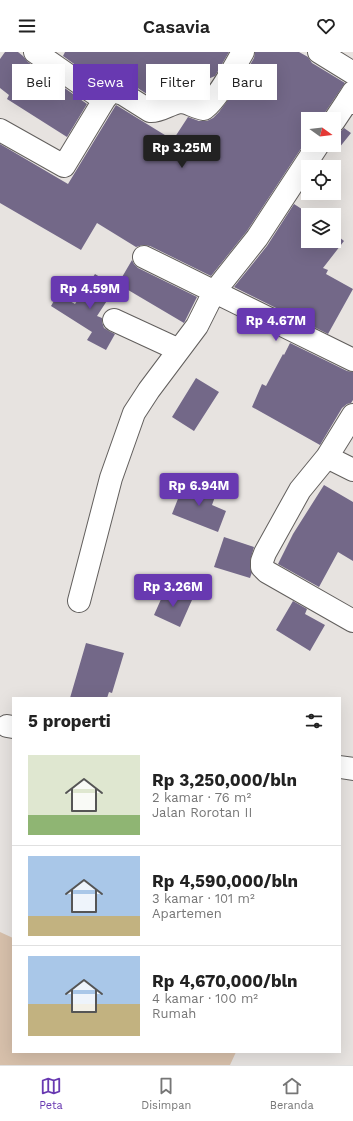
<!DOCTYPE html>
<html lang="id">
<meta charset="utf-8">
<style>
body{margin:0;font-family:"Work Sans",sans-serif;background:#f6f6f6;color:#222;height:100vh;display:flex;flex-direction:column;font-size:15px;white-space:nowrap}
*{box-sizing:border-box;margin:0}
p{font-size:13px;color:#767676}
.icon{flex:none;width:22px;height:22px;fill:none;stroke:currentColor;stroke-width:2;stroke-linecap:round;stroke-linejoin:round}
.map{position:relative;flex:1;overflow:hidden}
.side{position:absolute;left:12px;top:645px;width:329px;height:356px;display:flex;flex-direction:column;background:#fff;border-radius:0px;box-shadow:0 4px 16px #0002}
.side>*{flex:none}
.banner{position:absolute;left:12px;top:12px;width:329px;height:36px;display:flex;gap:8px}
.needle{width:26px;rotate:105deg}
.fabs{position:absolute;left:301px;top:60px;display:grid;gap:8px}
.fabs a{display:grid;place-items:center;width:40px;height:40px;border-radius:0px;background:#fff;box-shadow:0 4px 16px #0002;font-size:20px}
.price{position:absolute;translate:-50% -34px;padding:0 9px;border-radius:4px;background:#6839b1;color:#fff;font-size:13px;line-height:26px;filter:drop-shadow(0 1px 2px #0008)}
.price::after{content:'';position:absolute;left:50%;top:24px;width:12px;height:9px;margin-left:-6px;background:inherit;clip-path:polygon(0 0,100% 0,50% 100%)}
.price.current{background:#222;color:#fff}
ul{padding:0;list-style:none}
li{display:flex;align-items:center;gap:12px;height:100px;padding:0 16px}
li+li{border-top:1px solid #e0e0e0}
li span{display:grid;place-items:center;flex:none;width:112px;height:80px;border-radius:0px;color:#555}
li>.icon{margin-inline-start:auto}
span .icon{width:48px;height:48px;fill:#fffc;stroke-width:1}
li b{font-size:17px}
h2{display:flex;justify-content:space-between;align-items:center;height:48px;padding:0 16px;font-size:17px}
.pill{padding:0 14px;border-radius:0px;background:#fff;box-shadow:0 4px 16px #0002;font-size:14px;line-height:36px}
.pill.current{background:#6839b1;color:#fff}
header{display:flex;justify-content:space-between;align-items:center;height:52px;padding:0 16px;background:#fff;font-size:18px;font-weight:600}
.dock{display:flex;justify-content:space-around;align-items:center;height:56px;border-top:1px solid #e0e0e0;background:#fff;font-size:11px;color:#767676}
.dock a{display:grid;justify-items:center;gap:2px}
.dock .current{color:#6839b1}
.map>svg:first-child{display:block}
.green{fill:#d7c0ab}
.building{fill:#736888}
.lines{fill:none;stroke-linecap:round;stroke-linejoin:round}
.street-casing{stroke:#625f5d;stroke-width:24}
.secondary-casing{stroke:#625f5d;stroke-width:24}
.street{stroke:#fff;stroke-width:22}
.secondary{stroke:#fff;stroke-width:22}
</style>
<header><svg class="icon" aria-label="menu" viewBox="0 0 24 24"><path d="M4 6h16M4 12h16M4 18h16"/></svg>Casavia<svg class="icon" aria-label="heart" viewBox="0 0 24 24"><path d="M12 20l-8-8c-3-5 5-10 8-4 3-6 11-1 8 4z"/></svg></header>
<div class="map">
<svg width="353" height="1013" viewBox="0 0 353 1013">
<rect width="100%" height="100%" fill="#e7e3e0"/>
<path class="green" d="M0 880 13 886V1000H236L230 1013H0Z"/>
<path class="building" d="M5 0H18L23 4 28 10 87 52 67 85 7 47 9 43 0 36V7Z
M65 0H229L215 24 182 38 173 39 153 46 130 31 117 27H110L102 32 63 4Z
M255 0H299L308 5 312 11 345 31 324 62 322 67H308V86L247 179 211 224 150 194 143 193 136 195 97 171 81 198 0 151V92L68 132 116 53 173 88 188 65 199 69H207L213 66 219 60 236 37 254 6Z
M344 76 351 81 339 96 334 92V81L340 80Z
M294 152 311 163H308V189H334V181L344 189 323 216 328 218 326 222 353 237 328 282 234 235 267 194Z
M132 208 134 212 138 216 197 245 184 271 118 232Z
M95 222 116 235 97 264 102 266V270L104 276 109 279 115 282 106 298 87 288 92 280 51 254 58 242 75 252Z
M290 291 347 319 353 320V348L351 351 347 352 342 356 320 393 252 355 262 332 266 334 283 302 284 303Z
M196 326 219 340 194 379 172 365Z
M185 429 216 442 212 453 226 459 218 480 172 462Z
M324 433 353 450V509L338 500 319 535 278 512 293 482Z
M224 485 254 495 250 509V515L252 520 250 526 214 515Z
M166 536 192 548 180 575 154 563Z
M293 549 307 557 305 562 325 573 310 599 276 578Z
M86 591 124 601 112 641 109 640 107 646H70Z"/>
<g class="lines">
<defs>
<path id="street" d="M35 0 104 48
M319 0 353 21
M334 69 348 48
M0 78 64 114 104 48 108 43 113 39 123 42 150 59C161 60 170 51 181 50 187 50 196 56 204 57 219 45 233 17 243 0
M144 205 353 308
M114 268 179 298
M353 363 327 405 300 438 265 501 262 509V515L267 520 353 569
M327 405 353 418
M79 549 111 426 134 361 149 338 197 274 214 240 257 186 318 93
M7 674 13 675
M340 715 353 717"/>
<path id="secondary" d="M353 40 348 48 353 51"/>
</defs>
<use href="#street" class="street-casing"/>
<use href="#secondary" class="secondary-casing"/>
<use href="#street" class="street"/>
<use href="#secondary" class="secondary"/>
</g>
</svg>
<div class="fabs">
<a><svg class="needle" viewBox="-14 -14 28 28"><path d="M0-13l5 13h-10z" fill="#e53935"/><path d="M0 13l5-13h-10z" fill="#767676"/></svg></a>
<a><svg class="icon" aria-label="locate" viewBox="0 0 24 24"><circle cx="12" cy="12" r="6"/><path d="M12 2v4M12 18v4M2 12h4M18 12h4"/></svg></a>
<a><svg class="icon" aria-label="layers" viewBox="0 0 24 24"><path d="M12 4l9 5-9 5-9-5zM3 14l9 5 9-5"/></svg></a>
</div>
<b class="price current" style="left:182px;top:117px">Rp 3.25M</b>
<b class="price" style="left:90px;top:258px">Rp 4.59M</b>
<b class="price" style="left:276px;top:290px">Rp 4.67M</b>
<b class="price" style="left:199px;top:455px">Rp 6.94M</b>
<b class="price" style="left:173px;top:556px">Rp 3.26M</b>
<div class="banner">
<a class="pill">Beli</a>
<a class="pill current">Sewa</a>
<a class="pill">Filter</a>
<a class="pill">Baru</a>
</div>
<section class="side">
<h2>5 properti<svg class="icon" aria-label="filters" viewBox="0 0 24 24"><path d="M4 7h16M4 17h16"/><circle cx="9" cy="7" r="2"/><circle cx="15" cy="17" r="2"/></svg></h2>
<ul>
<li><span style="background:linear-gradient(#dfe7d0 75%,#8fb573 0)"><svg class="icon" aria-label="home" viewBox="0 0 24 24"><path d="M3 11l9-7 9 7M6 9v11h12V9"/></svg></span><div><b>Rp 3,250,000/bln</b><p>2 kamar · 76 m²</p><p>Jalan Rorotan II</p></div></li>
<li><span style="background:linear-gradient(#a9c7e8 75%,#c2b280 0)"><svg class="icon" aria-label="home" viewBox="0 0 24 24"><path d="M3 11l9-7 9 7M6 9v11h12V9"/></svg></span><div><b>Rp 4,590,000/bln</b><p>3 kamar · 101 m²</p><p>Apartemen</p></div></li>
<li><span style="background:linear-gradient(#a9c7e8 60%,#c2b280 0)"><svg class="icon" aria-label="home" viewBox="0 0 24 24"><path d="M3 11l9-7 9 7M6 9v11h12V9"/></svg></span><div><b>Rp 4,670,000/bln</b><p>4 kamar · 100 m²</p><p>Rumah</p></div></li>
</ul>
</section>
</div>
<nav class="dock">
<a class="current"><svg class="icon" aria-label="map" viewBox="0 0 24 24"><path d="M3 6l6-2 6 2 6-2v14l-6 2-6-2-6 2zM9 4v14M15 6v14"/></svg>Peta</a>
<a><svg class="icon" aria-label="saved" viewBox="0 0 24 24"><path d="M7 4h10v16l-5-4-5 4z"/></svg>Disimpan</a>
<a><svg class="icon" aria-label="home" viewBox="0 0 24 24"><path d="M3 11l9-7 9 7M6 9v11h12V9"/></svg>Beranda</a>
</nav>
